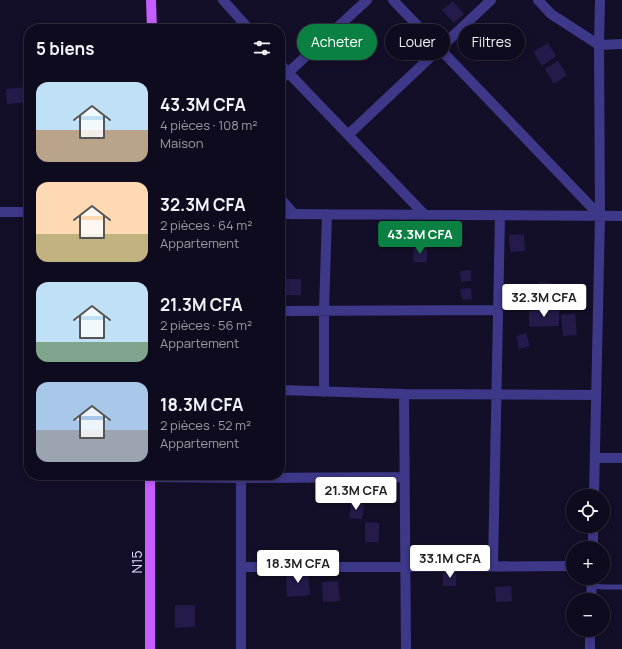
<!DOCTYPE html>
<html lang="fr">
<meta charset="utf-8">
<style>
body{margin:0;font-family:Manrope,sans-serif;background:#181427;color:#f1f3f6;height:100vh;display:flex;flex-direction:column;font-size:15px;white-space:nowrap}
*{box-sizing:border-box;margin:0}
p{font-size:13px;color:#9b9ba4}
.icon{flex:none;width:22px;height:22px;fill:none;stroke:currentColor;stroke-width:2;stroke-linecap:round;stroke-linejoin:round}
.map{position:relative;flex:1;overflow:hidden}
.side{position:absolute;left:24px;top:24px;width:261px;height:456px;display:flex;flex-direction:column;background:#0f0b1e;border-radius:16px;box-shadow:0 2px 6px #0003,0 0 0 1px #2f2b3c}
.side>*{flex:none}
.hud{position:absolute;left:297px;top:24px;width:265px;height:36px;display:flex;gap:8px}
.fabs{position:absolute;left:566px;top:489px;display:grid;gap:8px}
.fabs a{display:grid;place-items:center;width:44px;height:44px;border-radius:50%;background:#0f0b1e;box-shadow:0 2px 6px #0003,0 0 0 1px #2f2b3c;font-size:20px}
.price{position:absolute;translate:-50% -34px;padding:0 9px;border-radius:4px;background:#fff;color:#222;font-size:13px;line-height:26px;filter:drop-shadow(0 1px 2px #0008)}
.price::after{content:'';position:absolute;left:50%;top:24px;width:12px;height:9px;margin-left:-6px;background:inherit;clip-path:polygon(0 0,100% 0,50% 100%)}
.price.selected{background:#0b8043;color:#fff}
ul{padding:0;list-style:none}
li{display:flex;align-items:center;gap:12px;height:100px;padding:0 12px}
li span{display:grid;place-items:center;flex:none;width:112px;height:80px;border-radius:12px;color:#555}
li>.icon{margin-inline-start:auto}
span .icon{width:48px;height:48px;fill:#fffc;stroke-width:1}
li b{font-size:17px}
h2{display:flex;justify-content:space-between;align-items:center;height:48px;padding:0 12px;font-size:17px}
.tag{padding:0 14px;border-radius:18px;background:#0f0b1e;box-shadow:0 2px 6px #0003,0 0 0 1px #2f2b3c;font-size:14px;line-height:36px}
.tag.selected{background:#0b8043;color:#fff}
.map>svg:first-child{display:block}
.building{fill:#251a4a}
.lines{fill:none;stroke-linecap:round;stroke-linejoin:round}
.lane{stroke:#3d3888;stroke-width:5}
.street{stroke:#3d3888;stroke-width:10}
.primary{stroke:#c65dff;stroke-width:10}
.labels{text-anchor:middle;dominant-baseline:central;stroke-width:3;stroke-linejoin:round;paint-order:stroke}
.street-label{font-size:14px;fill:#dbd6ff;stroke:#140f28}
</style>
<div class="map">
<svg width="622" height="649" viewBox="0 0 622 649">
<rect width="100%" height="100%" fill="#140f28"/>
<path class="building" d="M453 1 464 14 454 23 442 10Z
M548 43 556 56 542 66 533 52Z
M558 61 567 75 554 84 545 69Z
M29 87V102L7 104 6 89Z
M524 234 525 251 510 252 509 235Z
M414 248 427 249V262H413Z
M471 270V281L461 282 460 271Z
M283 279H301V295H283Z
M539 282 551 283 550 308H538Z
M471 288 472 299 462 300 460 289Z
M559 310V326L529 327V311Z
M575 313 577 335 563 336 561 315Z
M526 333 530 346 519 349 516 336Z
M351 503 364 504 362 519 349 518Z
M365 522 379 523V542H365Z
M308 571 310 595 287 597 286 572Z
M456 571V586H443V572Z
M338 581 340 601 323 602 322 582Z
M511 586 512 601 496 602 495 587Z
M175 605H195V627L175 628Z"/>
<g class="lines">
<path class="lane" d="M592 586 604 587H622"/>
<path class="street" d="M223 0 249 29
M393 0 600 216
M538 0 551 14 599 45 622 44
M280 64 424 214
M280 80 367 0
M348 135 491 0
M280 198 294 214
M0 212H29
M280 214 622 216
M280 311 498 310
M280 390 404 394 596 395
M324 392V311L327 214
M404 394 406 649
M595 458H622
M150 477 241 478 404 477
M594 496 600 216 599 45 600 0
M593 548V526
M493 566 500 215
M241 567H405L573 566
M591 600 592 578
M241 649V475
M590 649V630"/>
<path class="primary" d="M151 0 152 29
M150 475V649"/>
</g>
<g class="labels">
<g class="street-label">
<text transform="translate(136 562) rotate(-90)">N15</text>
</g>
</g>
</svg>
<div class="fabs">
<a><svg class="icon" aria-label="locate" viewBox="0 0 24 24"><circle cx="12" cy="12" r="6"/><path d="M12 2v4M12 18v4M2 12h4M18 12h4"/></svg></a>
<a>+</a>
<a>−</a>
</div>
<b class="price selected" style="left:420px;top:255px">43.3M CFA</b>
<b class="price" style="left:544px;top:318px">32.3M CFA</b>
<b class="price" style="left:356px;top:511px">21.3M CFA</b>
<b class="price" style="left:450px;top:579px">33.1M CFA</b>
<b class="price" style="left:298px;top:584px">18.3M CFA</b>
<div class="hud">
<a class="tag selected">Acheter</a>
<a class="tag">Louer</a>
<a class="tag">Filtres</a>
</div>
<section class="side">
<h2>5 biens<svg class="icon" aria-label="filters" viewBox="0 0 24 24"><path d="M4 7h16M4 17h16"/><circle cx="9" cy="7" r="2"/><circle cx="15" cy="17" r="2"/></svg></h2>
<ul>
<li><span style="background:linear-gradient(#bfe0f5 60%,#b9a48a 0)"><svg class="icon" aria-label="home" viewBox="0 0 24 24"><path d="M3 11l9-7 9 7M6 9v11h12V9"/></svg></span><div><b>43.3M CFA</b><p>4 pièces · 108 m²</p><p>Maison</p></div></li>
<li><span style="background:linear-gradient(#ffd9b3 65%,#c2b280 0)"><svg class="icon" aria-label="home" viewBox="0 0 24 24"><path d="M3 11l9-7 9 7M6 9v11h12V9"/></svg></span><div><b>32.3M CFA</b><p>2 pièces · 64 m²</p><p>Appartement</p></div></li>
<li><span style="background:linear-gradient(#bfe0f5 75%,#7fa58c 0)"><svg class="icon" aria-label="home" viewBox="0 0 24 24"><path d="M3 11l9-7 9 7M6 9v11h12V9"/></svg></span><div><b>21.3M CFA</b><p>2 pièces · 56 m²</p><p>Appartement</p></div></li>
<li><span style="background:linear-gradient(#a9c7e8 60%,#9aa5b1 0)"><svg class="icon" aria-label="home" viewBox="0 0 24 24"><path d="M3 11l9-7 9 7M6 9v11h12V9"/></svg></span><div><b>18.3M CFA</b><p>2 pièces · 52 m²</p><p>Appartement</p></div></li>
</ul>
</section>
</div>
